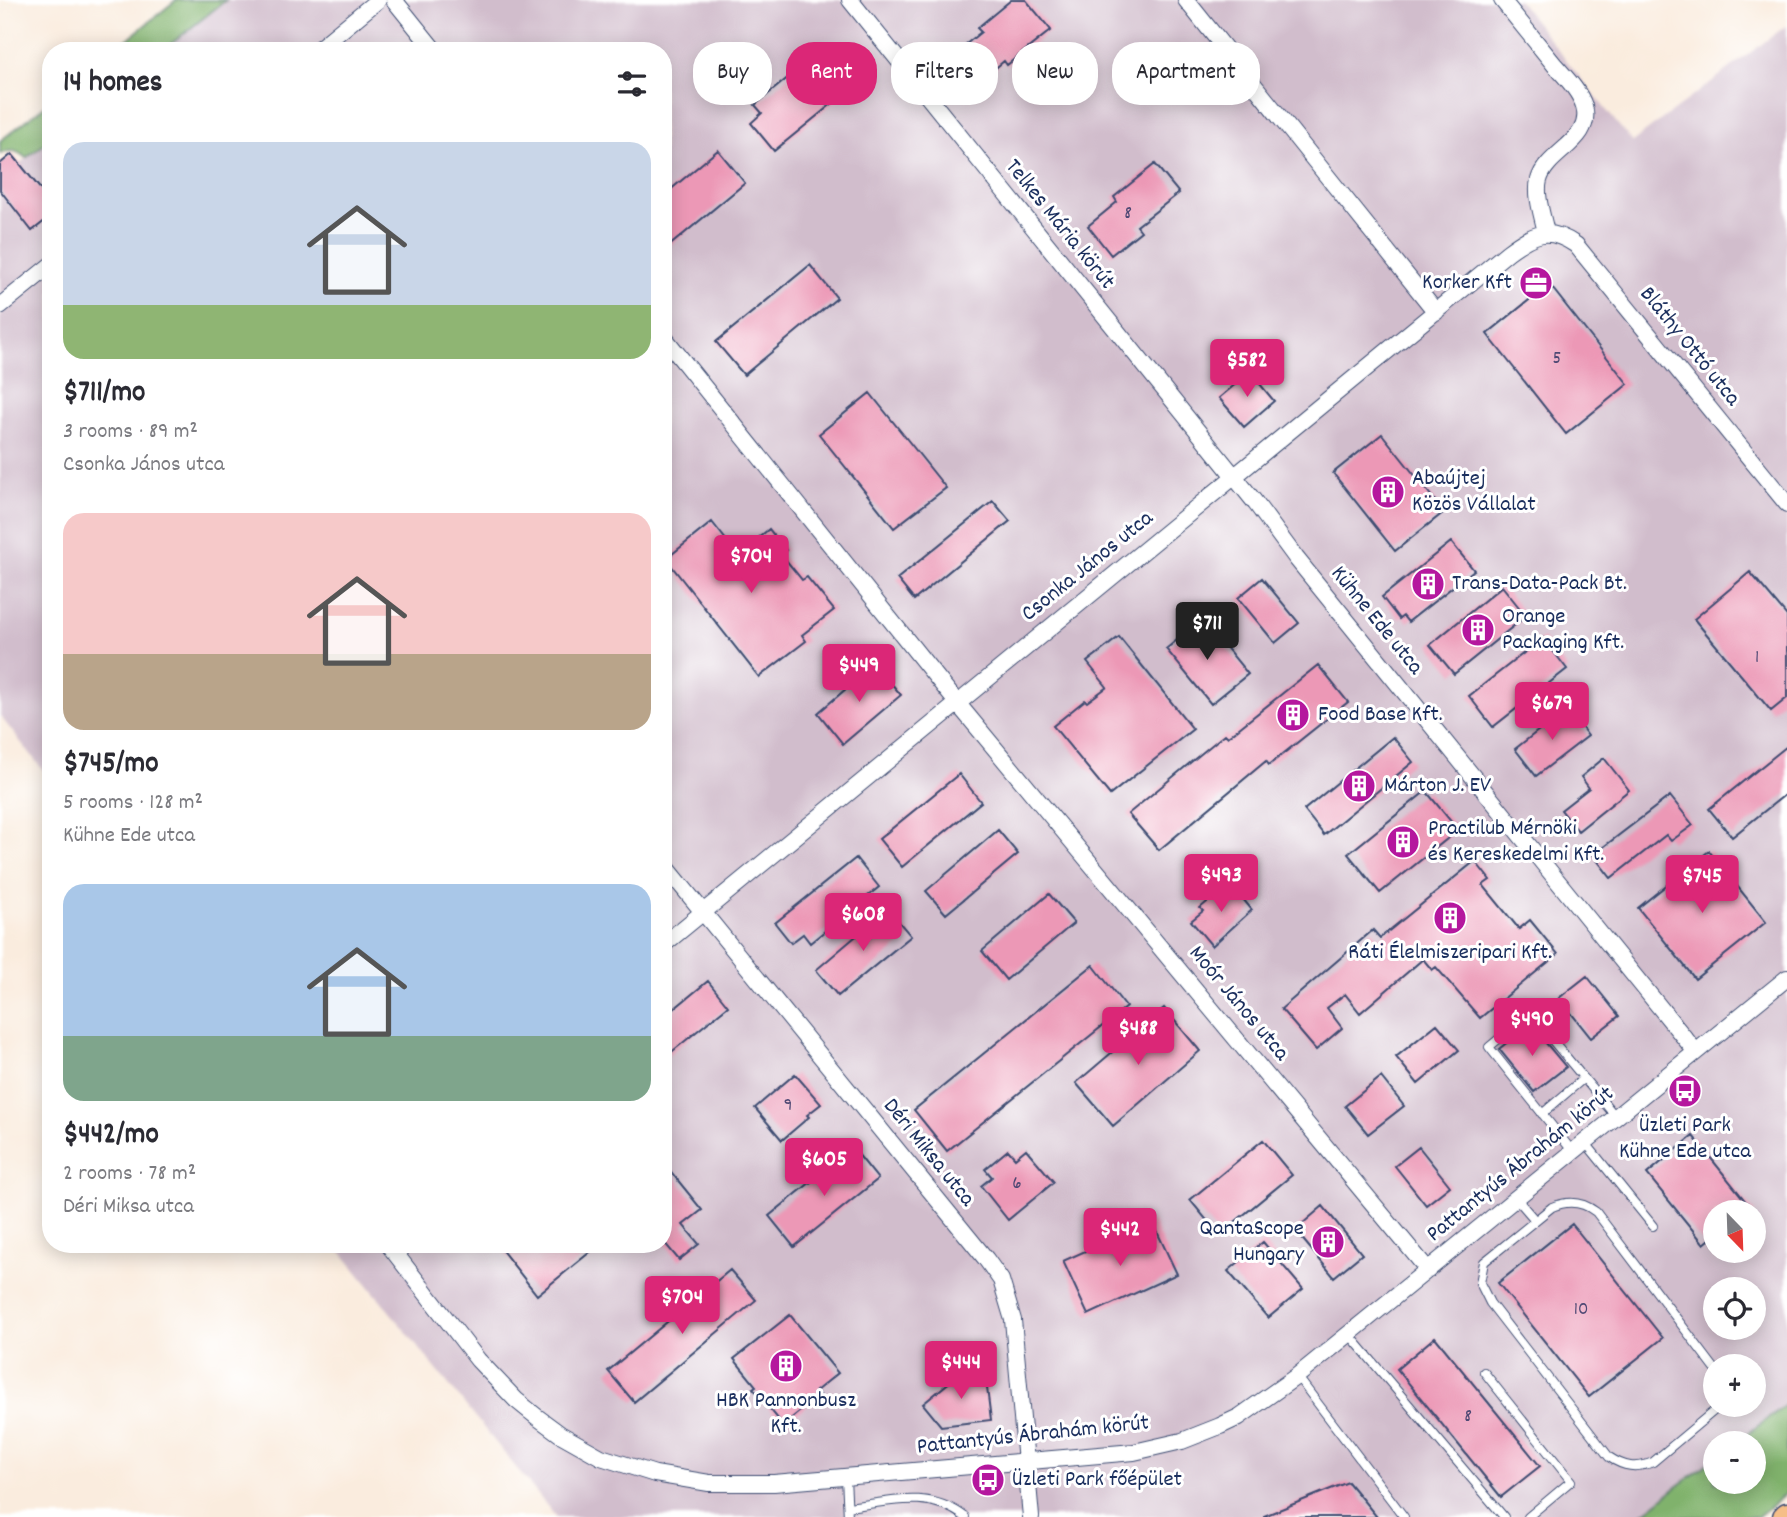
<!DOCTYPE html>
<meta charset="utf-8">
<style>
body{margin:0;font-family:Dekko,sans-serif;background:#f7f7f7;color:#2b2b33;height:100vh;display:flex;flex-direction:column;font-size:26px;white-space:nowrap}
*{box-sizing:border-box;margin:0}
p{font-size:23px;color:#7c7c81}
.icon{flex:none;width:38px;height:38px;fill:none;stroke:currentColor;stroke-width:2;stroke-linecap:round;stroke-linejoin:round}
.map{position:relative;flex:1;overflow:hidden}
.sheet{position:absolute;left:42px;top:42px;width:630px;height:1211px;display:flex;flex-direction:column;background:#fff;border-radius:28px;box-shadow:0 4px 18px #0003}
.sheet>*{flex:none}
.guide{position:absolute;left:693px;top:42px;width:665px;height:63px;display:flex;gap:14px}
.needle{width:46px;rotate:157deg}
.fabs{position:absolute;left:1703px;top:1200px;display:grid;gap:14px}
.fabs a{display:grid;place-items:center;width:63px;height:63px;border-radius:50%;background:#fff;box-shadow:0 4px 18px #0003;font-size:35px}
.price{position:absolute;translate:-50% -60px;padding:0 16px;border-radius:7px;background:#db2777;color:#fff;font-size:23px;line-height:46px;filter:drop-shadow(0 2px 4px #0008)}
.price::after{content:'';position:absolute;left:50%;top:42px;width:21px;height:16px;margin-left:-10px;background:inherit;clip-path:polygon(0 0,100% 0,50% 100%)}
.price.active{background:#222;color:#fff}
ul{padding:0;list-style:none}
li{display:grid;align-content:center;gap:14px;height:371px;padding:0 21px}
li span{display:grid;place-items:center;height:217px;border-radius:21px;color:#555}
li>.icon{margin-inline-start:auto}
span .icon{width:126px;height:126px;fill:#fffc;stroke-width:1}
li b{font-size:30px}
h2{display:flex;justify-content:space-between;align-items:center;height:84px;padding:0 21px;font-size:30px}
.pill{padding:0 24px;border-radius:28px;background:#fff;box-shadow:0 4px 18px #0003;font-size:24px;line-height:63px}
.pill.active{background:#db2777;color:#fff}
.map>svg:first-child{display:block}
.industrial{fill:#d1bdcc;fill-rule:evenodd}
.forest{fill:#80b26c;stroke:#4e7065;stroke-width:2}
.building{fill:#ec98b6}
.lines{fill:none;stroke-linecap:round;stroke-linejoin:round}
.service-casing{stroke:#3c4b71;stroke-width:10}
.minor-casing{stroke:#3c4b71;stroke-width:18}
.primary-casing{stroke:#3c4b71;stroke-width:27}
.service{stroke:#fff;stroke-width:8}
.minor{stroke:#fff;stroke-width:16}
.primary{stroke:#f6be87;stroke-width:24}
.labels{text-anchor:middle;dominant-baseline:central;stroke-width:6;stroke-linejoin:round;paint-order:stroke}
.number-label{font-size:19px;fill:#4f4974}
.street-label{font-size:23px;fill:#1b2f5e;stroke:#fff}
.poi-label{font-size:23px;fill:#1b2f5e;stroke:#fff;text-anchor:start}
</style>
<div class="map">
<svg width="1787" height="1517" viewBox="0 0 1787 1517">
<rect width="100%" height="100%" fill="#fff"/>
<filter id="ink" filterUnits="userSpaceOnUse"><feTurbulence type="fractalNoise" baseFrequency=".0143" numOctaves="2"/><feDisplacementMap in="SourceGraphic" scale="14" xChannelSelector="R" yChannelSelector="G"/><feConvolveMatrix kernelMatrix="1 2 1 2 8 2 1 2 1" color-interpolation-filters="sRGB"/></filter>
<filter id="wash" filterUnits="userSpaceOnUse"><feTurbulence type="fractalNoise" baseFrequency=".00686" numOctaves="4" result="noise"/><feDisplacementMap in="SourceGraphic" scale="28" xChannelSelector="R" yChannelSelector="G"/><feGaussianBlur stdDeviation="1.57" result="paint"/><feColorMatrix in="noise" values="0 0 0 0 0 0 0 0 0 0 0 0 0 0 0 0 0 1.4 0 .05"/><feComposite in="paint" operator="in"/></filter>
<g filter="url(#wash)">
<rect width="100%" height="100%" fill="#faecde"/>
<path class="industrial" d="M226 0H1518L1632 142 1787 25V1404L1734 1444H1715V1458L1638 1517H556L335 1244H663V51H162ZM1715 1213H1754V1251H1715ZM1715 1290H1754V1328H1715ZM1715 1367H1754V1405H1715Z
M51 139V780L0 716V179Z"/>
<path class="forest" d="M176 0H226L162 51H113Z
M51 101V139L26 158C16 150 12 149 0 154V141Z
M1787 1404V1493L1757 1517H1638L1715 1458V1482H1754V1444H1734Z"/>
<g id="blocks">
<path class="building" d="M1011 0H1026L1051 30 1007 65 1004 61 973 87 949 58 981 32 977 28Z
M819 52 850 89 774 151 751 123 762 113 755 105Z
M718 150 745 183 663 251V196Z
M12 154 51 202V216L32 231 0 190V164Z
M1155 164 1179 193 1137 226 1141 231 1111 255 1088 226 1117 202 1114 197Z
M810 265 837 298 744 375 716 342Z
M1549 284 1628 384 1566 434 1487 334Z
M1250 372 1274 401 1244 427 1219 398Z
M870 393 946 488 894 528 819 434Z
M1382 434 1444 512 1395 551 1333 473Z
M993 501 1010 521 914 600 897 579Z
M712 522 738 555 769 529 786 550 781 554 802 580 807 577 834 610 802 635 806 641 759 677 666 559Z
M1451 542 1474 570 1408 622 1403 616 1399 619 1382 597Z
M1750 572 1787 616V698L1771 711 1694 619Z
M1262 578 1299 623 1275 643 1238 598Z
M1502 586 1526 616 1454 674 1430 645Z
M1203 619 1248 674 1211 704 1166 649Z
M1119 637 1193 729 1110 795 1053 726 1085 700 1087 702 1107 687 1087 662Z
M1543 638 1567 669 1493 727 1469 696Z
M875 664 901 695 843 744 818 713Z
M1318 665 1348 702 1269 765 1266 761 1159 850 1128 814 1225 734 1228 737Z
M1567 708 1588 736 1536 776 1515 749Z
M1393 737 1413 762 1324 835 1304 810Z
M1787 746V793L1732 837 1709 809Z
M1604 758 1629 790 1578 831 1561 810 1589 788 1581 777Z
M959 774 981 802 902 867 879 839Z
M1426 791 1458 830 1380 893 1348 854Z
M1670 796 1693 825 1671 841 1666 835 1611 878 1593 855Z
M998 830 1018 854 946 914 926 891Z
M1709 851 1766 922 1695 979 1638 908Z
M856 858 879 887 810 943 803 934 791 943 775 923Z
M1475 861 1490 880 1483 885 1519 929 1530 920 1558 954 1480 1018 1436 967 1432 970 1423 959 1360 1013 1345 994 1327 1008 1342 1028 1316 1050 1281 1009 1373 930 1380 938Z
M1230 883 1252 910 1212 946 1191 921 1203 911 1200 908Z
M1049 894 1074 923 1006 980 982 951Z
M888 909 911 936 838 996 816 970Z
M1093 965 1126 1007 947 1151 914 1110Z
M1587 976 1619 1016 1591 1038 1559 998Z
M708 981 728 1006 663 1059V1018Z
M1164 1008 1200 1051 1113 1126 1076 1083Z
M1437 1024 1459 1050 1418 1084 1396 1057Z
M1530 1024 1566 1067 1534 1092 1499 1049Z
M795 1074 821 1104 807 1115 809 1117 782 1140 755 1108Z
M1381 1077 1404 1106 1368 1134 1345 1106Z
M1693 1136 1755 1213H1715V1235L1704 1244 1647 1174Z
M1263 1140 1292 1175 1219 1235 1190 1200Z
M1419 1147 1450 1186 1426 1205 1395 1166Z
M853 1148 878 1179 794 1247 769 1216Z
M1026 1149 1054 1182 1008 1220 981 1186 992 1177 985 1169 1008 1150 1015 1158Z
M663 1162 702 1210 683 1225 699 1244 679 1260 663 1241Z
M1323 1206 1362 1254 1334 1277 1295 1230Z
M1152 1221 1177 1274 1088 1315 1063 1261Z
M1572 1224 1663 1338 1589 1397 1498 1283Z
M1263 1242 1303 1289 1268 1318 1228 1271Z
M497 1244H600L537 1295Z
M730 1270 756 1300 634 1402 608 1371Z
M790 1315 838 1373 816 1391 820 1395 783 1425 753 1388 756 1386 734 1359Z
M1435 1337 1540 1466 1501 1497 1397 1369Z
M969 1366 987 1388 991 1420 941 1426 923 1404Z
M1348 1482 1377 1517H1264V1516Z"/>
</g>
</g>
<g filter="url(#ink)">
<use href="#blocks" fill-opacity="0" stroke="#3c4b71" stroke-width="2"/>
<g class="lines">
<defs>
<path id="service" d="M1542 1114 1584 1078
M1585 1142 1653 1226
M1573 1152 1489 1047 1530 1013 1616 1117
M1516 1198 1535 1220
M1349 1334 1504 1517
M1715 1369 1596 1212C1582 1201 1568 1200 1552 1207L1484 1262 1480 1283 1490 1303 1609 1457C1624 1467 1636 1469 1653 1462L1721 1405
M1484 1372 1571 1481 1528 1517
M1297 1376 1404 1517
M846 1478 848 1517
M848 1507C890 1502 928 1489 965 1517"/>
<path id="minor" d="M394 0 435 51
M850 0 1254 501 1296 558 1696 1052
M1186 0 1436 312
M1502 0C1519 21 1536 42 1553 63 1564 76 1579 90 1584 106 1594 141 1547 151 1539 180 1535 196 1543 217 1546 233
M316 51 378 0
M0 306 51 265
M663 336 958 704 1428 1270
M663 863 986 1259 1001 1280 1013 1320 1031 1517
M663 945 1508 252C1534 233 1548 226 1576 245L1787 504
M388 1244 478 1360 516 1400 537 1417 560 1434 601 1457 655 1474 709 1483H774L1134 1452 1182 1441 1220 1426 1239 1417 1297 1376 1787 978"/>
<path id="primary" d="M1785 1517 1787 1515"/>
</defs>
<use href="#service" class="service-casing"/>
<use href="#minor" class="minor-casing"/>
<use href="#primary" class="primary-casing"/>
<use href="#service" class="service"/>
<use href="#minor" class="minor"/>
<use href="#primary" class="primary"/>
</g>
</g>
<defs>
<symbol id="office-disc" viewBox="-11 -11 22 22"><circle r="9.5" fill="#b5179e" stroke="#fff"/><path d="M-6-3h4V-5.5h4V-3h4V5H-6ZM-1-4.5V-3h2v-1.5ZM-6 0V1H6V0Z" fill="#fff"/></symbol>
<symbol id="building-disc" viewBox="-11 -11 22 22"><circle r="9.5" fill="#b5179e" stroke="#fff"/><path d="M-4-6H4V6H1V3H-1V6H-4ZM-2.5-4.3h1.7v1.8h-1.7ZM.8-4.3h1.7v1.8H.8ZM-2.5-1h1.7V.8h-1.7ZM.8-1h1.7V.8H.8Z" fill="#fff"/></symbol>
<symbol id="bus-disc" viewBox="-11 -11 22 22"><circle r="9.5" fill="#b5179e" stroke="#fff"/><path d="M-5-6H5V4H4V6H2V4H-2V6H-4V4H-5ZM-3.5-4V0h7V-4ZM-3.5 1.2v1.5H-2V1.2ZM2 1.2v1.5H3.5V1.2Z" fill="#fff"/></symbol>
</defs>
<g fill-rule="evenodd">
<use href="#office-disc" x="1517" y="264" width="38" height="38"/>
<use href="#building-disc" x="1369" y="473" width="38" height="38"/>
<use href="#building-disc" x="1409" y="565" width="38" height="38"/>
<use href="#building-disc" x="1459" y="611" width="38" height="38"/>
<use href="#building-disc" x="1274" y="696" width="38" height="38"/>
<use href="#building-disc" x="1340" y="767" width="38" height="38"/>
<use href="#building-disc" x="1384" y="823" width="38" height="38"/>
<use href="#building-disc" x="1431" y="899" width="38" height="38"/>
<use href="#bus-disc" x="1666" y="1072" width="38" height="38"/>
<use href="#building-disc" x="1309" y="1223" width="38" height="38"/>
<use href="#building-disc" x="767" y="1347" width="38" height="38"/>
<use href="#bus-disc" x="969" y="1461" width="38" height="38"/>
</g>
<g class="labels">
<g class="number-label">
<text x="1128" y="214">8</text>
<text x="1557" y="359">5</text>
<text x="1757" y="658">1</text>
<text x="788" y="1106">9</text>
<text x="1017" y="1184">6</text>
<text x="1581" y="1310">10</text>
<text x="1468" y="1417">8</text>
</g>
<g class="street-label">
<text transform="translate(1059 225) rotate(51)">Telkes Mária körút</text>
<text transform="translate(1689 347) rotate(51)">Bláthy Ottó utca</text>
<text transform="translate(1088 567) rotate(-39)">Csonka János utca</text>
<text transform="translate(1376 621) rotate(51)">Kühne Ede utca</text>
<text transform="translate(1238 1004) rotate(50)">Moór János utca</text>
<text transform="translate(928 1153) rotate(51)">Déri Miksa utca</text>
<text transform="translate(1521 1165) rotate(-39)">Pattantyús Ábrahám körút</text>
<text transform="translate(1033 1436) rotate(-6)">Pattantyús Ábrahám körút</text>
</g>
<g class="poi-label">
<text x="1512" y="283" text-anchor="end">Korker Kft</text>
<text x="1412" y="479">Abaújtej<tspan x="1412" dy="26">Közös Vállalat</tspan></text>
<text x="1452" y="584">Trans-Data-Pack Bt.</text>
<text x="1502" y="617">Orange<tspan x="1502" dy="26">Packaging Kft.</tspan></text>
<text x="1318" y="715">Food Base Kft.</text>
<text x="1384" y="786">Márton J. EV</text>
<text x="1428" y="829">Practilub Mérnöki<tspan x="1428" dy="26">és Kereskedelmi Kft.</tspan></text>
<text x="1450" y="953" text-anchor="middle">Ráti Élelmiszeripari Kft.</text>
<text x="1685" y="1126" text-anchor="middle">Üzleti Park<tspan x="1685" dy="26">Kühne Ede utca</tspan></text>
<text x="1304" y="1229" text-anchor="end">QantaScope<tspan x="1304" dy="26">Hungary</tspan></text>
<text x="786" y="1401" text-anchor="middle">HBK Pannonbusz<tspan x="786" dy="26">Kft.</tspan></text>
<text x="1012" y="1480">Üzleti Park főépület</text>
</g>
</g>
</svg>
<div class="fabs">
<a><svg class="needle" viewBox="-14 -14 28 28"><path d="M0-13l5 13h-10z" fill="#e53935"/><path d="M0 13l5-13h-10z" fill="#7c7c81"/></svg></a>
<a><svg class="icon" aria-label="locate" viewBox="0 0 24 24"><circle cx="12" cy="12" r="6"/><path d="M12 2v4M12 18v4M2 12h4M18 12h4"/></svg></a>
<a>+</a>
<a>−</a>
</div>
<b class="price" style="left:1247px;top:399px">$582</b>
<b class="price" style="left:751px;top:595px">$704</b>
<b class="price active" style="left:1207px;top:662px">$711</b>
<b class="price" style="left:859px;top:704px">$449</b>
<b class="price" style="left:1552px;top:742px">$679</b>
<b class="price" style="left:1221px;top:914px">$493</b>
<b class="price" style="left:1702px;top:915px">$745</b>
<b class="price" style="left:863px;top:953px">$608</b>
<b class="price" style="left:1532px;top:1058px">$490</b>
<b class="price" style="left:1138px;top:1067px">$488</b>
<b class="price" style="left:824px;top:1198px">$605</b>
<b class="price" style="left:1120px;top:1268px">$442</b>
<b class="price" style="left:682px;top:1336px">$704</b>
<b class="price" style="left:961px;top:1401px">$444</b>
<div class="guide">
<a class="pill">Buy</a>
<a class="pill active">Rent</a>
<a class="pill">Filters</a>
<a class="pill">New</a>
<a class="pill">Apartment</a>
</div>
<section class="sheet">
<h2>14 homes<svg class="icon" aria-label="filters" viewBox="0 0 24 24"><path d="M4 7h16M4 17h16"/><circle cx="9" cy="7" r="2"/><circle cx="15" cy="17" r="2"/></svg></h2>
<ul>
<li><span style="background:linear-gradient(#c9d6e8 75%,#8fb573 0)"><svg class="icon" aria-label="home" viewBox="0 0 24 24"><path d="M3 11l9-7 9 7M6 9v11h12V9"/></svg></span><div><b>$711/mo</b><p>3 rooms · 89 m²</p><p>Csonka János utca</p></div></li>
<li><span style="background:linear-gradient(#f6c9c9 65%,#b9a48a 0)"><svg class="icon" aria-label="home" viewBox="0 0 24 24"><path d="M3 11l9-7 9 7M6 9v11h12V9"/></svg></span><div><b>$745/mo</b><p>5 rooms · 128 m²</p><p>Kühne Ede utca</p></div></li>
<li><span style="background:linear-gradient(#a9c7e8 70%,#7fa58c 0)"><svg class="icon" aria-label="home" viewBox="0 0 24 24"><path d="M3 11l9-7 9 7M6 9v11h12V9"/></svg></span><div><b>$442/mo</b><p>2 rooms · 78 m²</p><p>Déri Miksa utca</p></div></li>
</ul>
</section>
</div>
